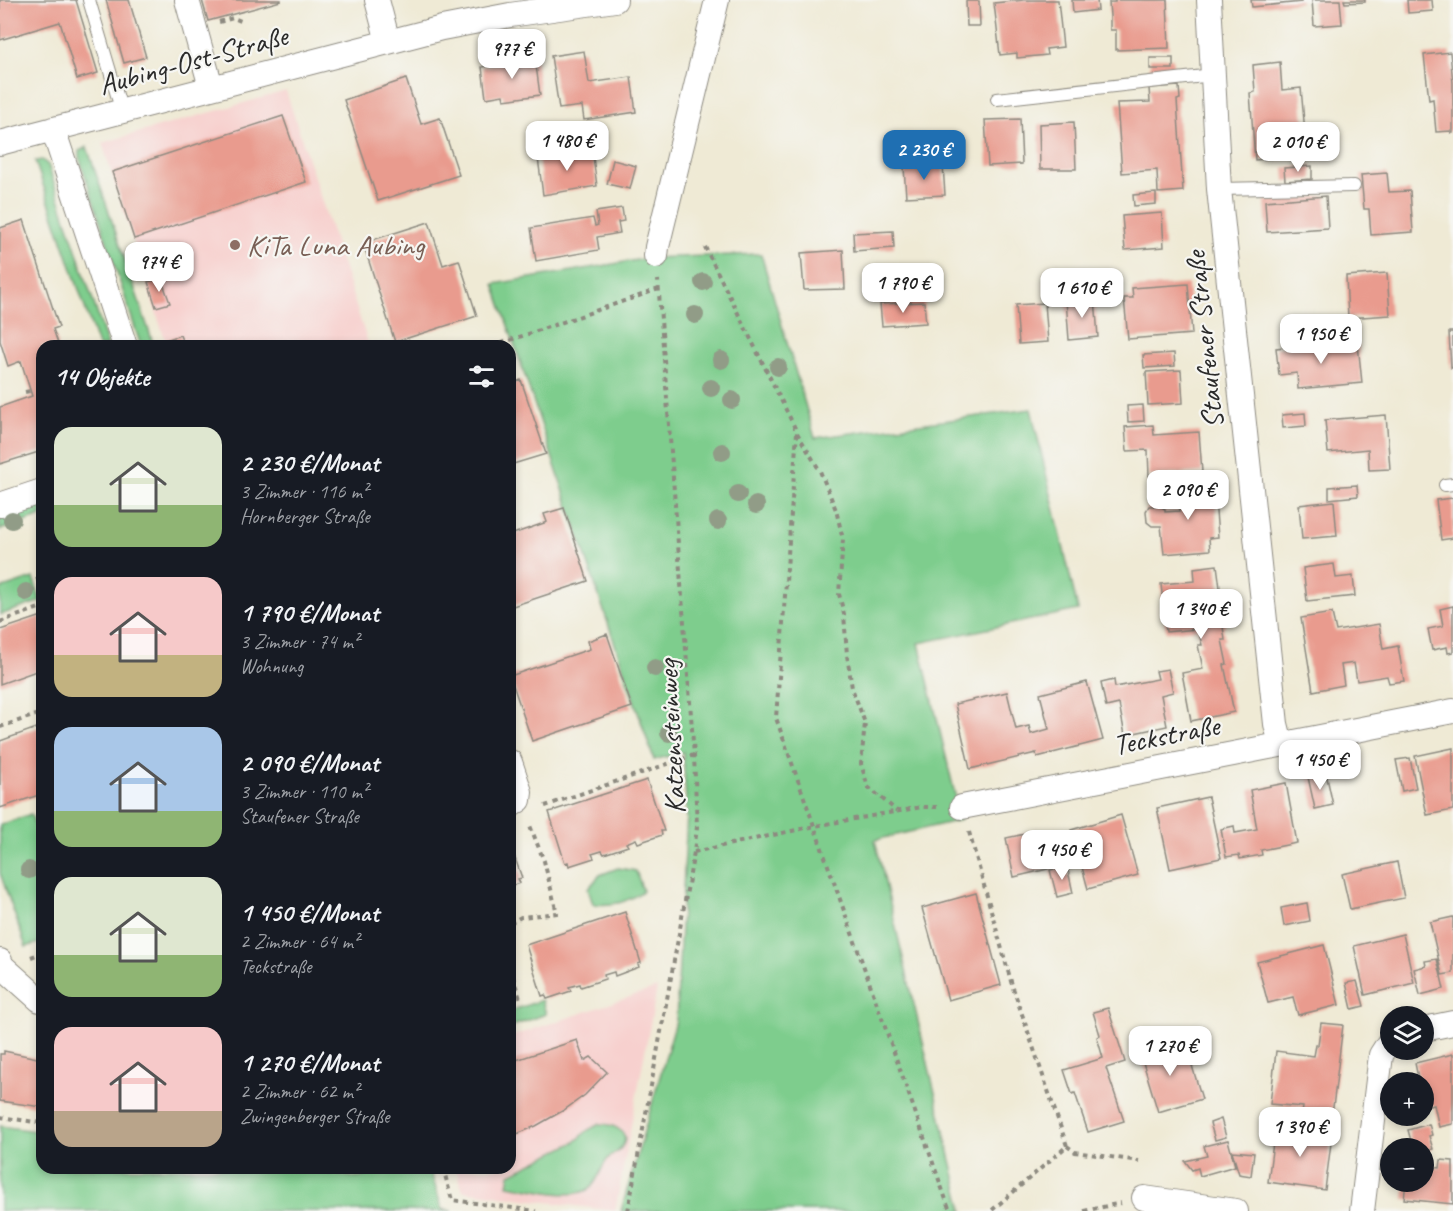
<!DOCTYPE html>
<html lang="de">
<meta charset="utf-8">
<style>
body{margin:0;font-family:Caveat,sans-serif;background:#20242c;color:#f1f3f6;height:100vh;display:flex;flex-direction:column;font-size:22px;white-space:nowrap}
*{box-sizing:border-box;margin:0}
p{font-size:20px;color:#9ea1a6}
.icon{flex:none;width:33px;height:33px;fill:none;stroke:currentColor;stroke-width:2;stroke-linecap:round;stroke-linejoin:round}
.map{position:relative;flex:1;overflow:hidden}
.side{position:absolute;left:36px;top:340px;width:480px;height:834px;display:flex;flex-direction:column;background:#171b24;border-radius:18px;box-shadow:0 3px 9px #0003}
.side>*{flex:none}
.controls{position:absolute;left:1380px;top:1006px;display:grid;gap:12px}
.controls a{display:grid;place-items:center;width:54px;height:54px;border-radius:50%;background:#171b24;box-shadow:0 3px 9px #0003;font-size:30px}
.price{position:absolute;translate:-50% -51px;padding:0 14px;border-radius:12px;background:#fff;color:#222;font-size:20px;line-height:39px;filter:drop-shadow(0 2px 3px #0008)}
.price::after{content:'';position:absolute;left:50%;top:36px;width:18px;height:14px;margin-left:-9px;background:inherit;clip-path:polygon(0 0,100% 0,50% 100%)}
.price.active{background:#1f6fb2;color:#fff}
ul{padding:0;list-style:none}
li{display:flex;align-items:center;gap:18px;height:150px;padding:0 18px}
li span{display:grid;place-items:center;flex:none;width:168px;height:120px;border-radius:18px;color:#555}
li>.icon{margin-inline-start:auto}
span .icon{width:72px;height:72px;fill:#fffc;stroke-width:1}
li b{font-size:26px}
h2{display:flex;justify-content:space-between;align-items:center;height:72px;padding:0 18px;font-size:26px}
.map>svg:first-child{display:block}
.built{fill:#f7d0ce}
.green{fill:#7ecd8d;stroke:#547c5c;stroke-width:1.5}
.building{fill:#e99b8e}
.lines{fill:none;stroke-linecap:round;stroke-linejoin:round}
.lane-casing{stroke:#8d8a80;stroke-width:14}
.street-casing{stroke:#8d8a80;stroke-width:26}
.path{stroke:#8d8a80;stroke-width:4;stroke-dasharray:4.5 4.5;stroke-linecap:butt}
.lane{stroke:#fff;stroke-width:12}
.street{stroke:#fff;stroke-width:24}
.tree{fill:#919c87}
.education-dot{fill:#8d6e63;stroke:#f6f6f2;stroke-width:2}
.labels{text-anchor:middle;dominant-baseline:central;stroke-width:4.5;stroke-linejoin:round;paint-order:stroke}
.street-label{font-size:30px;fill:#2b2b2b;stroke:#f6f6f2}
.education-label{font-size:30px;fill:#785e54;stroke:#f6f6f2;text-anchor:start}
</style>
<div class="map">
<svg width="1453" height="1211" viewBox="0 0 1453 1211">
<rect width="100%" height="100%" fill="#f6f6f2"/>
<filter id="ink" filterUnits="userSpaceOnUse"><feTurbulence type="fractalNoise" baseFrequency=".0167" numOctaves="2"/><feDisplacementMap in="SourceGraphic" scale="12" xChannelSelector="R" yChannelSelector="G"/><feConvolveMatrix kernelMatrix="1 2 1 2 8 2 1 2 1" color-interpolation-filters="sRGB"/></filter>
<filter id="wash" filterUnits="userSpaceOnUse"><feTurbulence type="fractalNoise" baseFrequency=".008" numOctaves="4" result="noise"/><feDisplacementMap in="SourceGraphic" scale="24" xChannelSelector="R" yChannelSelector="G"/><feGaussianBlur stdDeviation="1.35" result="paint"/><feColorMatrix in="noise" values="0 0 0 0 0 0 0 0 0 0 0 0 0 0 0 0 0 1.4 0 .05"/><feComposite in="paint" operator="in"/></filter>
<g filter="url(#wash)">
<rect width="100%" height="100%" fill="#efead5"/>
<path class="built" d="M286 91 369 346H167L102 143Z
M657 988 615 1211 463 1191 456 1169 510 1168V1037Z"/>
<path class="green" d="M87 147 154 346H141L79 157V151Z
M42 160 48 165 108 346H98L35 161Z
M761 254 815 438 1031 409 1078 610 919 643 961 820 875 840 963 1211H621L676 1021 687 815 683 752 654 760 494 284 649 258Z
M42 504V516L0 530V518Z
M33 578 41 601 0 615V589Z
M31 814 42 845V942L26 947 0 873V825Z
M618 868 636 871 643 891C626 903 613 906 593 904L588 889 600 875Z
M542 1000 546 1014 510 1027V1011Z
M600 1124C613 1124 633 1132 621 1148 618 1153 610 1155 607 1160 598 1172 598 1187 582 1192 563 1198 529 1188 508 1185L510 1174 575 1142 588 1130Z
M0 1126 42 1132V1168H294L359 1178 389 1169H430L442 1209 452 1211H0Z"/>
<g id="blocks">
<path class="building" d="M0 0H76L98 73 77 79 60 22 0 40Z
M106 0H129L146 57 124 63Z
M202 0H281V1L208 21Z
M1024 0H1058L1063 47 1046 49 1047 55 1017 58V53L1000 55 994 3Z
M1072 0H1097L1098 10 1073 13Z
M1115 0H1167L1169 48 1116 50V30H1110V16L1109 2H1115Z
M1251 0H1301V2L1252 7Z
M1312 0H1340L1342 24 1314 26Z
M1344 0H1365V2L1345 3Z
M1407 0H1432L1433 11 1408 13Z
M966 1H979L980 26H967Z
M584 51 589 83 631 77 636 112 584 120 582 106 559 109 551 56Z
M1450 52 1453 83V133H1451V131L1436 132 1433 99 1429 100 1424 55Z
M535 58 540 95 504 100 503 95 486 98 482 67Z
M1150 58H1173V69H1150Z
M1280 62 1282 90 1301 88 1307 155 1255 160 1250 93 1255 92 1253 65Z
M406 79 421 124 440 118 459 175 378 201 344 100Z
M1179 86 1180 99 1177 100 1183 191 1158 193 1157 170 1122 173 1117 103 1150 102 1149 88Z
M283 116 306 182 134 239 112 172Z
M1020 119 1022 164 988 166 985 120Z
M1074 122 1076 169H1040L1039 124Z
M592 150 597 186 543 195 538 158Z
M613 160 636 166 630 189 607 184Z
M943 165 945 195 906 197 904 167Z
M1312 166V179L1285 181 1284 168Z
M1387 173 1389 192 1410 191 1413 232 1371 235 1369 209H1364L1361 175Z
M1156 193V204L1134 206 1133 195Z
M1326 196 1328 228 1267 232 1265 201Z
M622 208 624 221 618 222 620 233 597 237 599 250 536 261 531 228 593 218 595 226 598 225 596 212Z
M1162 213 1164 247 1125 250 1122 216Z
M24 220 59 327 53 329 59 346H42V451L0 464V407L32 396 21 361 8 366 0 341V228Z
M429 222 443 265 459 260 477 316 395 342 363 243Z
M893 231 894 248 854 251 853 233Z
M843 250 845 289 804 290 801 253Z
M1387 273 1390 315 1348 318 1346 276Z
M161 278 170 303 156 307 148 282Z
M1188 284 1192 334 1128 339 1124 298H1133L1132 288Z
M1095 298 1098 337 1069 340 1066 300Z
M924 302 926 323 882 326 880 304Z
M1045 303 1048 342 1019 344 1016 305Z
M1449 332H1453V368H1451Z
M180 335 184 346H169L166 340Z
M1326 343V347L1358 344 1362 383 1298 389 1297 373 1279 375 1276 348Z
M1174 353 1175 366 1144 368 1143 355Z
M1181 370 1183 403 1148 405 1146 372Z
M521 380 546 454 510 465V384Z
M1143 405 1144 421 1128 422 1127 406Z
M1305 413 1306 426 1283 428 1282 415Z
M1386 415 1390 469 1369 470 1368 449 1328 453 1325 420Z
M1153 425 1154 435 1199 432 1202 472 1149 476 1148 450 1127 451 1125 427Z
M1214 485 1218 537 1209 538 1210 550 1164 554 1161 526H1152L1147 522 1146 511 1149 506H1160L1165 509V512L1179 511 1177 489Z
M1357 485 1358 496 1329 499V487Z
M1453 498V538L1441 540 1436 500Z
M1334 501 1337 536 1302 539 1299 505Z
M564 508 588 581 510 607V535L547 522 544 514Z
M1334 564 1336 578 1353 576 1355 596 1307 601 1303 568Z
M1217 565 1225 626 1223 627 1225 640H1222L1227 664 1224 665 1234 712 1191 721 1182 673 1203 669 1198 645H1202L1198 629 1166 632 1161 584 1195 581 1194 568Z
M1453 606V652L1448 653 1447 647 1432 650 1428 629 1443 626 1440 609Z
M1332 613 1336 631 1379 624 1383 649 1398 646 1404 681 1389 683 1387 676 1357 681 1354 663 1341 665 1344 685 1313 691 1301 618Z
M42 616V669L0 684V630Z
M607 634 632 707 532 741 510 676 590 649 588 641Z
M1168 669 1173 692 1161 695 1167 726 1125 735 1119 704 1106 707 1101 683 1114 680 1115 687 1158 679 1156 671Z
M1087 682 1103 740 1037 757 1036 753 970 769 955 704 1007 692 1016 729 1029 726 1031 734 1049 729 1040 694Z
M42 726V794L0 808V741Z
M1453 748V810L1427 815 1415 756Z
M1410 758 1416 788 1402 791 1396 760Z
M1326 773 1333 805 1315 809 1308 777Z
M647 780 664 831H661L662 835 638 843 636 839 626 843 628 846 604 854 602 851 592 854 594 858 569 866 568 862 565 863 549 812Z
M1286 783 1297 843 1261 850 1262 855 1240 859 1239 855 1226 857 1221 829 1234 826 1235 833 1257 829 1250 790Z
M1208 797 1221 858 1170 869 1157 808Z
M1121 815 1138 875 1088 889 1076 845 1062 849 1058 836 1072 832 1071 830Z
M1040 831 1048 869 1014 877 1006 838Z
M510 844 522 878 518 879 520 883 510 886Z
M1397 862 1404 898 1350 909 1342 874Z
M1067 866 1073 893 1057 897 1050 870Z
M976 893 1001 985 948 1000 922 908Z
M1307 903 1310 921 1284 926 1281 908Z
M625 912 641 963 638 964 639 967 615 976 614 972 604 975 605 979 581 987 580 984 569 987 571 991 547 999 545 995 542 996 526 945Z
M1453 917V973L1442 975 1430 922Z
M1403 934 1414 983 1365 995 1354 946Z
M1324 945 1339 1005 1298 1015 1293 997 1268 1003 1257 962Z
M1437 959 1444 989 1420 995 1414 969 1426 966 1425 961Z
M1357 981 1364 1006 1352 1009 1346 983Z
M1108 1008 1125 1062 1106 1068 1124 1121 1088 1132 1075 1093 1072 1094 1064 1070 1103 1058 1097 1037 1100 1035 1093 1012Z
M1321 1023 1343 1025 1330 1132 1300 1129 1303 1107 1270 1104 1276 1051 1314 1056 1316 1045H1318Z
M577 1040 584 1061 591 1057 607 1072 585 1095 564 1110 536 1126 510 1137V1062Z
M1161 1043 1165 1056 1187 1049 1202 1099 1158 1112 1139 1049Z
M4 1051 42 1059V1107L0 1101V1054H4Z
M1453 1054V1124L1439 1127 1434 1105 1425 1107 1424 1083H1419L1415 1063Z
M1221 1119 1226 1137 1215 1140 1210 1123Z
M1429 1124 1432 1135 1429 1136 1433 1149 1424 1152V1149H1410L1408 1142 1411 1141 1408 1130Z
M1275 1127 1332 1135 1325 1190 1268 1182Z
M1228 1140 1235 1166 1200 1176 1198 1168 1192 1170 1185 1161 1207 1156 1204 1146Z
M1232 1151 1254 1153 1251 1176 1239 1174Z
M1441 1160 1453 1161V1204L1404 1199 1406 1182H1424V1166L1440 1168Z"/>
</g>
</g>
<g filter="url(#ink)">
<use href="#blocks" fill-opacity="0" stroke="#8d8a80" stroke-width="1.5"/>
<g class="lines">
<defs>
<path id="lane" d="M89 0 122 112
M997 99 1213 75
M1219 189 1354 186
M1445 485 1453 484"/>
<path id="street" d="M187 0 211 87
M377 0 388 42
M1209 0 1219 189 1276 724 1281 744
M53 129 125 346
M0 143 442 28 510 15 615 0
M656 256 657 247 717 0
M0 505 42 491
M510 762 520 792 519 800 510 806
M962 807 1453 711
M0 961 2 966 40 1000
M1424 1029 1453 1023
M1144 1198 1236 1211
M1362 1211 1381 1055 1390 1041"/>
</defs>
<use href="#lane" class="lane-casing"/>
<use href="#street" class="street-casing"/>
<path class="path" d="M219 22 233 18 241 21
M705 247 797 432 776 718 950 1211
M493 346 659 289
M25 392 30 391
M797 433 820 471 836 510 843 539 839 594 844 614 847 655 852 688 865 723 861 764 868 787 897 811
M37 577 42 591
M0 622 42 607
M0 727 42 713
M545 806 694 755
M969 832 1012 985 1067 1146 991 1211
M694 852 815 826 922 807H939
M510 923 521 917 557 913 544 861 529 823
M31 957 42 953
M510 968 521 1002
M0 1117 42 1123
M1067 1146 1075 1152 1139 1161
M443 1168 452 1200 536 1211
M628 1211 694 852 697 827 694 755 658 280
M1084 1211 1121 1203"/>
<use href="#lane" class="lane"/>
<use href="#street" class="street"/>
</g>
<g class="tree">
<circle cx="703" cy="282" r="9"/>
<circle cx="695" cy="315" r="9"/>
<circle cx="721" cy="360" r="9"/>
<circle cx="778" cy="367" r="9"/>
<circle cx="711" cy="388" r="9"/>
<circle cx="732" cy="400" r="9"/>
<circle cx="722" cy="452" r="9"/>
<circle cx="738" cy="494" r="9"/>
<circle cx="756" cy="505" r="9"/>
<circle cx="12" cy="520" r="9"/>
<circle cx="718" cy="521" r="9"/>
<circle cx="26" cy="592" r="9"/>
<circle cx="655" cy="668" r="9"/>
<circle cx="669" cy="733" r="9"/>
<circle cx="29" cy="870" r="9"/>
</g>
</g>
<circle class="education-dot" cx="235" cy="245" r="6"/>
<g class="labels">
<g class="street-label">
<text transform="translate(193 60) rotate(-15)">Aubing-Ost-Straße</text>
<text transform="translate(1204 340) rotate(-96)">Staufener Straße</text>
<text transform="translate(1166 735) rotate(-11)">Teckstraße</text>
<text transform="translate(671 737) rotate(-93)">Katzensteinweg</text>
</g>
<g class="education-label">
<text x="247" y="245">KiTa Luna Aubing</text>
</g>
</g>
</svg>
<div class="controls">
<a><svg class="icon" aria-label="layers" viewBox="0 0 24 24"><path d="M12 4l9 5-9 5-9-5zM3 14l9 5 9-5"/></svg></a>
<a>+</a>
<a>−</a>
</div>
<b class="price" style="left:512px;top:80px">977 €</b>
<b class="price" style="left:567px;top:172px">1 480 €</b>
<b class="price" style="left:1298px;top:173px">2 010 €</b>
<b class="price active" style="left:924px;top:181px">2 230 €</b>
<b class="price" style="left:159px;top:293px">974 €</b>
<b class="price" style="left:903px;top:314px">1 790 €</b>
<b class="price" style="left:1082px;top:319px">1 610 €</b>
<b class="price" style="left:1321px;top:365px">1 950 €</b>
<b class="price" style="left:1188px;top:521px">2 090 €</b>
<b class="price" style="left:1201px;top:640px">1 340 €</b>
<b class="price" style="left:1320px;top:791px">1 450 €</b>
<b class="price" style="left:1062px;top:881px">1 450 €</b>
<b class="price" style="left:1170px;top:1077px">1 270 €</b>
<b class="price" style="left:1300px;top:1158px">1 390 €</b>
<section class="side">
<h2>14 Objekte<svg class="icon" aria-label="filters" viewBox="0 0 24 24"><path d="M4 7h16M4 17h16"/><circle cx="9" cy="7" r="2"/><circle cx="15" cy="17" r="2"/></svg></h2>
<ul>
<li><span style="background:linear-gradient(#dfe7d0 65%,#8fb573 0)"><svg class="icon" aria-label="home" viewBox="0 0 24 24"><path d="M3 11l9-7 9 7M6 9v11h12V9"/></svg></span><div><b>2 230 €/Monat</b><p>3 Zimmer · 116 m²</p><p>Hornberger Straße</p></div></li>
<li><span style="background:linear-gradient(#f6c9c9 65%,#c2b280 0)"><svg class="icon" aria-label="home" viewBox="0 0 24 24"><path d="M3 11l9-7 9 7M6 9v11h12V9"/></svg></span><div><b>1 790 €/Monat</b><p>3 Zimmer · 74 m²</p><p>Wohnung</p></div></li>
<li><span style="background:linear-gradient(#a9c7e8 70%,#8fb573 0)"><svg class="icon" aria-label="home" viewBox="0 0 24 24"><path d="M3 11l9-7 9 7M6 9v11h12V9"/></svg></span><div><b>2 090 €/Monat</b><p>3 Zimmer · 110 m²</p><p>Staufener Straße</p></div></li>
<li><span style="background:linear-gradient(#dfe7d0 65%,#8fb573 0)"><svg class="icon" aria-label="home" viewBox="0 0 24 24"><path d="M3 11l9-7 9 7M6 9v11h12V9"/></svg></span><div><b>1 450 €/Monat</b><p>2 Zimmer · 64 m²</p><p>Teckstraße</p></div></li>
<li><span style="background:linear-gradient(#f6c9c9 70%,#b9a48a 0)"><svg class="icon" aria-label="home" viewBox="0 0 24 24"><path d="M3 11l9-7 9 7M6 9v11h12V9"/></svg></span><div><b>1 270 €/Monat</b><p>2 Zimmer · 62 m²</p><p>Zwingenberger Straße</p></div></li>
</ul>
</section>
</div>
